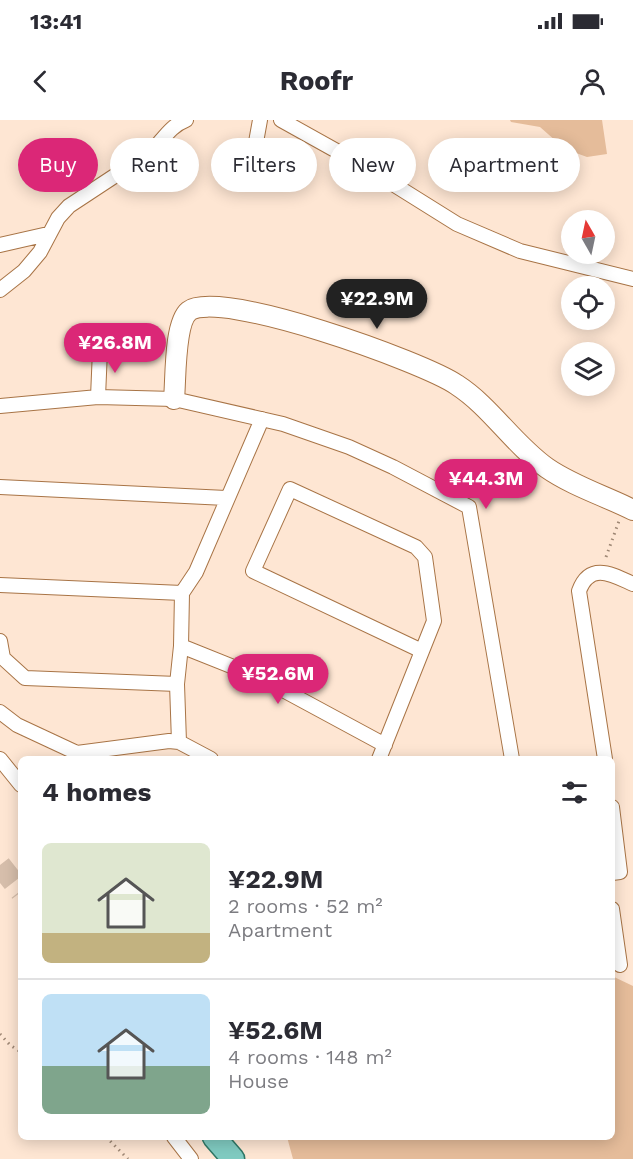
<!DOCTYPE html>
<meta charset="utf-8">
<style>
body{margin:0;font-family:"Work Sans",sans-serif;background:#f2f2f3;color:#2b2b33;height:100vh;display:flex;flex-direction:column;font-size:22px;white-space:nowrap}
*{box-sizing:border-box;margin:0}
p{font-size:20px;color:#7c7c81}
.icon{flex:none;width:33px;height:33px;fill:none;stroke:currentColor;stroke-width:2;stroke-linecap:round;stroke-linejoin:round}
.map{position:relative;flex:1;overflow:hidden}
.drawer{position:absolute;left:18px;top:636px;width:597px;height:384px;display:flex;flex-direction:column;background:#fff;border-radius:9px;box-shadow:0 3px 15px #0003}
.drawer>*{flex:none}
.hud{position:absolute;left:18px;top:18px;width:597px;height:54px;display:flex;gap:12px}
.needle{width:39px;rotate:351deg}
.fabs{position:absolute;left:561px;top:90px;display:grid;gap:12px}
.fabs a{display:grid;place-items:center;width:54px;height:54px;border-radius:50%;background:#fff;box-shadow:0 3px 15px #0003;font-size:30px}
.price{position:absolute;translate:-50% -51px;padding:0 14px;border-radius:21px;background:#db2777;color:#fff;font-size:20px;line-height:39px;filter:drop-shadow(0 2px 3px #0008)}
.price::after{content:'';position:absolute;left:50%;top:36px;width:18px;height:14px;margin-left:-9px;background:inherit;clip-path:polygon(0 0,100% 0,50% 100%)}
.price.current{background:#222;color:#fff}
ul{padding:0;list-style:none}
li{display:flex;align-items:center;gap:18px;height:150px;padding:0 24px}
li+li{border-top:2px solid #e1e1e2}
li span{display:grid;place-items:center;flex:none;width:168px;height:120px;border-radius:9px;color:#555}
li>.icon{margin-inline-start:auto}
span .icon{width:72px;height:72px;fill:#fffc;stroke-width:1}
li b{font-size:26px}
h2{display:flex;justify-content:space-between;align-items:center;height:72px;padding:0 24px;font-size:26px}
.pill{padding:0 21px;border-radius:27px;background:#fff;box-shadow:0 3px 15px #0003;font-size:21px;line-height:54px}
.pill.current{background:#db2777;color:#fff}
.status{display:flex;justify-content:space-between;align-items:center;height:42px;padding:0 30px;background:#fff;direction:ltr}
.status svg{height:16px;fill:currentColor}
header{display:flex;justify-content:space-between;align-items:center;height:78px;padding:0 24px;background:#fff;font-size:27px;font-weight:700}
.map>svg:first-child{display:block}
.green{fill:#e5bc9a}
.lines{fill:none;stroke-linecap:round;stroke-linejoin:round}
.primary-tunnel{stroke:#d6beab;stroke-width:22;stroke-dasharray:22 11;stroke-linecap:butt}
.street-casing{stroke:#a87446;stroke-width:16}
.secondary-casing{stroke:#a87446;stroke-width:22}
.primary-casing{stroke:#2f7866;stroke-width:25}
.path{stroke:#9e8774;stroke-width:3;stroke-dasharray:1.5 4.5;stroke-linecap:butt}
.street{stroke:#fff;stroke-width:14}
.secondary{stroke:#fff;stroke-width:20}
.primary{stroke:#80cbc1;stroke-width:22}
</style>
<div class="status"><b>13:41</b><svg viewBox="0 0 49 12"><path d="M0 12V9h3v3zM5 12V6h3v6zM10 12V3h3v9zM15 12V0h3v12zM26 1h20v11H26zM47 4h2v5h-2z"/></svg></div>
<header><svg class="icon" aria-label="back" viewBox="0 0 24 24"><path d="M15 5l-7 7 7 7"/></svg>Roofr<svg class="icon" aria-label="person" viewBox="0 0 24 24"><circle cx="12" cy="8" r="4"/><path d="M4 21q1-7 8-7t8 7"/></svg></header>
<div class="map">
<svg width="633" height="1039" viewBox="0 0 633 1039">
<rect width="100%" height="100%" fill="#fee6d3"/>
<path class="green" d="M510 0H602L607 34 587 37 565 29 540 7 511 2Z
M612 856 633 866V1039H293L287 1017H612Z"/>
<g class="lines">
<path class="primary-tunnel" d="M0 745 21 772"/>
<defs>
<path id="street" d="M281 0 369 49 457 104 520 131 633 159
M249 61 260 0
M0 125 48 114
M0 170 24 151 40 132 58 98 69 86 151 32C163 20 170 6 186 0
M98 277 100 230
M0 286 98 277 174 279 283 304 349 327 393 347 469 387 512 639
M0 367 226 378
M0 465 182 473 196 452 262 299
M182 473 181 526 177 564 179 622 211 639
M0 521 3 538 25 558 177 564
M181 526 261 558 385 625
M0 592 17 605 77 633 169 621 179 622
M0 639 21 665
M379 639 434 501 425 437 416 427 290 369 253 451 422 531
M605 639 579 471C590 441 613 455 633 464
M612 687 620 752 612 753
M612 789 620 845
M174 1017 191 1039"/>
<path id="secondary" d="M174 279C176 260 174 203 189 191 218 168 424 242 457 265 491 287 513 324 547 348 573 366 605 376 633 390"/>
<path id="primary" d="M214 1017 233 1039"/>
</defs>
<use href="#street" class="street-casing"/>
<use href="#secondary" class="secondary-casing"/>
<use href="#primary" class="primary-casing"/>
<path class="path" d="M606 437 619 401
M0 914 10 925 21 932
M106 1017 128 1039"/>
<use href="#street" class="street"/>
<use href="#secondary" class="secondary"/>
<use href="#primary" class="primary"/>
</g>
</svg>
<div class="fabs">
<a><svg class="needle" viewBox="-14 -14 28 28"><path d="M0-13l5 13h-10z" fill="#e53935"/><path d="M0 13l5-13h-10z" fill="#7c7c81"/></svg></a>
<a><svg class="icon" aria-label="locate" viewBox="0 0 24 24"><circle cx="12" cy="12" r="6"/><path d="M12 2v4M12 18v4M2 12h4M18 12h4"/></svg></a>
<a><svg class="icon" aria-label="layers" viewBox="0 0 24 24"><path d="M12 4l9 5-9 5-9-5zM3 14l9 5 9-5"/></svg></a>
</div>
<b class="price current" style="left:377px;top:210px">¥22.9M</b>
<b class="price" style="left:115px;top:254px">¥26.8M</b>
<b class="price" style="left:486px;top:390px">¥44.3M</b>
<b class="price" style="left:278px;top:585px">¥52.6M</b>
<div class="hud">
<a class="pill current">Buy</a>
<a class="pill">Rent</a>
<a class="pill">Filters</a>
<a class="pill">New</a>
<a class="pill">Apartment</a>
</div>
<section class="drawer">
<h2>4 homes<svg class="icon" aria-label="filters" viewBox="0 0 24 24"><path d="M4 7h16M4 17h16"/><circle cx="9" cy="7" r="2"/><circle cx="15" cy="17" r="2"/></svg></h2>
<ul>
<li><span style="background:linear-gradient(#dfe7d0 75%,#c2b280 0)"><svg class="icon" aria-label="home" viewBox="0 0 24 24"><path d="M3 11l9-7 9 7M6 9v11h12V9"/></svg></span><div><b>¥22.9M</b><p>2 rooms · 52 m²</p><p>Apartment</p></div></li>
<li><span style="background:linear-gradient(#bfe0f5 60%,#7fa58c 0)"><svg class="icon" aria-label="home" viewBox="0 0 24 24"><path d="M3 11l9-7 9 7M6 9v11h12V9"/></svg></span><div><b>¥52.6M</b><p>4 rooms · 148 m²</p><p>House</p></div></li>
</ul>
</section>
</div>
